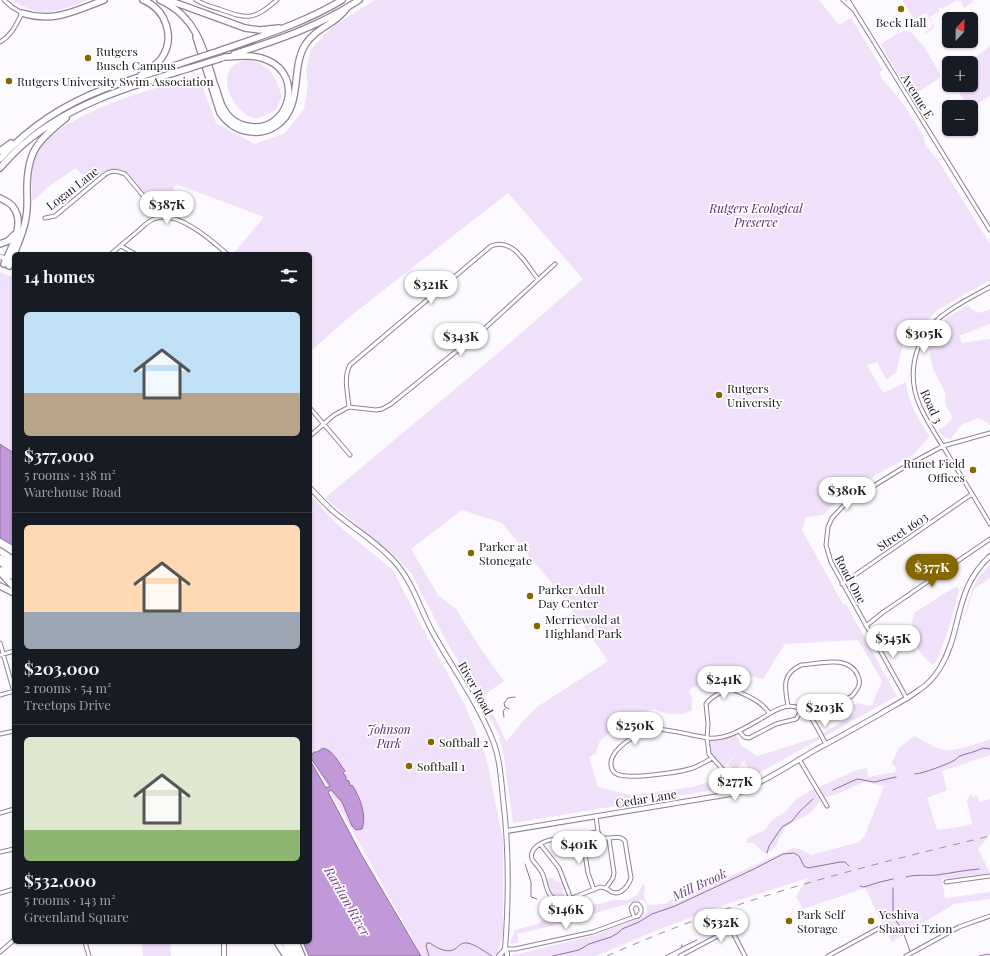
<!DOCTYPE html>
<meta charset="utf-8">
<style>
body{margin:0;font-family:"Playfair Display",serif;background:#242831;color:#f1f3f6;height:100vh;display:flex;flex-direction:column;font-size:15px;white-space:nowrap}
*{box-sizing:border-box;margin:0}
p{font-size:13px;color:#9ea1a6}
.icon{flex:none;width:22px;height:22px;fill:none;stroke:currentColor;stroke-width:2;stroke-linecap:round;stroke-linejoin:round}
.map{position:relative;flex:1;overflow:hidden}
.side{position:absolute;left:12px;top:252px;width:300px;height:692px;display:flex;flex-direction:column;background:#171b24;border-radius:6px;box-shadow:0 1px 3px #0004}
.side>*{flex:none}
.needle{width:26px;rotate:22deg}
.fabs{position:absolute;left:942px;top:12px;display:grid;gap:8px}
.fabs a{display:grid;place-items:center;width:36px;height:36px;border-radius:6px;background:#171b24;box-shadow:0 1px 3px #0004;font-size:20px}
.price{position:absolute;translate:-50% -34px;padding:0 9px;border-radius:14px;background:#fff;color:#222;font-size:13px;line-height:26px;filter:drop-shadow(0 1px 2px #0008)}
.price::after{content:'';position:absolute;left:50%;top:24px;width:12px;height:9px;margin-left:-6px;background:inherit;clip-path:polygon(0 0,100% 0,50% 100%)}
.price.current{background:#856700;color:#fff}
ul{padding:0;list-style:none}
li{display:grid;align-content:center;gap:8px;height:212px;padding:0 12px}
li+li{border-top:1px solid #363941}
li span{display:grid;place-items:center;height:124px;border-radius:6px;color:#555}
li>.icon{margin-inline-start:auto}
span .icon{width:72px;height:72px;fill:#fffc;stroke-width:1}
li b{font-size:17px}
h2{display:flex;justify-content:space-between;align-items:center;height:48px;padding:0 12px;font-size:17px}
.map>svg:first-child{display:block}
.green{fill:#f0e0f9;fill-rule:evenodd}
.water{fill:#c198d8;stroke:#8f71a0}
.lines{fill:none;stroke-linecap:round;stroke-linejoin:round}
.stream{stroke:#8f71a0;stroke-width:1}
.minor-casing{stroke:#908297;stroke-width:5}
.tertiary-casing{stroke:#908297;stroke-width:6}
.secondary-casing{stroke:#908297;stroke-width:6}
.motorway-casing{stroke:#908297;stroke-width:8}
.minor{stroke:#fff;stroke-width:3}
.tertiary{stroke:#fff;stroke-width:4}
.secondary{stroke:#fff;stroke-width:4.5}
.motorway{stroke:#fff;stroke-width:5.5}
.rail{stroke:#969298;stroke-width:1;stroke-dasharray:7 7;stroke-linecap:butt}
.motorway-bridge-casing{stroke:#908297;stroke-width:8;stroke-linecap:butt}
.motorway-bridge{stroke:#fff;stroke-width:5.5}
.poi-dot{fill:#856700;stroke:#fff;stroke-width:1.5}
.labels{text-anchor:middle;dominant-baseline:central;stroke-width:3.5;stroke-linejoin:round;paint-order:stroke}
.poi-label{font-size:12px;fill:#1a151d;stroke:#fff;text-anchor:start}
.street-label{font-size:12px;fill:#1a151d;stroke:#fff}
.park-label{font-size:12px;font-style:italic;fill:#56226d;stroke:#fff}
.water-label{font-size:13px;font-style:italic;fill:#6d3a86;stroke:#fff}
</style>
<div class="map">
<svg width="990" height="956" viewBox="0 0 990 956">
<rect width="100%" height="100%" fill="#fdfaff"/>
<path class="green" d="M13 0H88C69 7 47 18 27 8 22 6 18 3 13 0Z
M375 0H819L839 25 851 18 883 70 880 72 881 77 904 105 924 137 926 146 938 160 990 244V280L939 309 924 323 905 336 896 373 886 379 877 362 867 365 883 393 906 382C908 403 919 419 929 436L928 439 914 454 871 478 838 500 823 515 806 517 802 530 843 604H846L897 696 741 783 734 776 737 773 742 775 747 773 750 769 744 763 747 758 735 770 728 764 739 751 722 769 709 754 707 738H712L735 732 741 745 757 756 815 738 856 713 853 706 858 703 868 706 872 705 882 681 858 640 785 644 763 679 724 670 689 690 692 699V710C680 717 666 715 654 709 640 712 612 728 602 739 598 743 597 749 596 754L589 757 598 787 631 795 693 787 724 777 731 787 513 823 504 757 498 733 442 633 412 574 397 558 325 498 504 348 583 279 508 193 348 318 310 352V254H233L264 217 176 184 161 213 123 170C107 166 101 174 89 183L76 168 48 187 34 201 32 199C32 182 31 157 41 143 44 139 50 136 53 134 97 102 152 90 202 74L199 77 216 123 255 144 285 133 304 109 308 85 306 70 311 49 333 26ZM462 510 502 523 565 599 608 661 537 707C525 717 517 730 506 741L484 695 504 681 479 646 456 609 438 595 411 549Z
M902 0H972L973 2 964 8 960 0 958 2 957 0 942 9 941 7 938 8 940 11 930 17 934 26 933 27 934 28 926 34 925 32 932 27 931 25 933 24 926 13 914 20 909 21 908 20 912 16Z
M904 31 911 32 925 48 940 74V77L937 80 912 96 889 59 881 44 898 33Z
M990 45V96L971 108 969 107 954 85H971V63H966L983 52Z
M249 59C272 67 275 75 282 96L276 110C271 112 262 118 256 118 235 116 214 75 237 63 241 61 246 60 249 59Z
M0 272 14 278V452L0 443Z
M968 305 973 310 981 313 990 309V324L959 336 962 343 990 339V424L978 418 961 425 951 439 945 438 937 430 944 427 953 418 946 406 945 392 933 369 928 345 948 317Z
M310 495 338 525 393 570 422 627 465 705 486 756 503 840V933L497 956H422L345 817 310 758Z
M990 565V578L974 589 960 632 972 589 980 575Z
M958 587 959 591C952 616 946 642 934 665 922 658 911 641 912 626 912 622 913 618 914 613L953 588Z
M914 736C923 740 931 746 940 749 956 753 975 744 990 739V755L942 771 947 790 927 798 937 830 959 827 972 824 967 801 971 793 972 797 978 796 979 802 990 799V835L978 849 990 873 951 879 942 878 945 898 990 892V899L954 904 892 942 865 888 803 909 796 896 808 878 733 902 660 929 596 956H511L515 954H518L595 935 641 917 647 913V905L644 900H640L586 916 585 918 517 934 519 942 514 944 510 943C511 938 514 935 515 930L538 924 544 919 588 905 599 904 613 900H628L637 895 643 884 645 885 644 895 648 905 665 904 683 892 719 881 793 848 800 849 811 855 859 842 865 835 884 786 864 782 835 795 824 797 819 787 857 770 867 768 868 777 895 772 896 767 891 764 899 748Z
M814 789 820 801C817 806 812 812 807 815 800 819 791 822 785 828 778 836 778 852 764 853L753 843H747V838L765 830 772 820 786 811 796 799Z
M547 878H553L557 882 562 881 565 889 562 890 565 898C553 899 548 888 547 878Z
M141 942H170L171 956H143Z"/>
<path class="water" d="M0 444 14 453V546L0 538Z
M323 748C334 751 338 762 345 771L343 773 346 776V780L349 781 350 786 352 785C360 797 367 815 362 829L356 830 352 826 342 802 331 790 328 792 361 854 421 956H309L303 942H310V760L326 788 330 786 310 757 314 752H317Z"/>
<g class="lines">
<path class="stream" d="M509 709 505 707 504 703 508 698 515 697
M504 717 503 711 505 709
M915 774C922 774 948 764 955 760 956 759 958 757 960 756 967 753 976 752 983 748L990 749
M833 790 857 779 874 782 896 777
M767 853 769 846 782 827 792 821 800 811 813 799
M525 864 531 882V897L537 899
M906 877C916 874 927 876 937 875 951 873 965 870 979 869
M860 886 864 887 880 882 893 879
M893 888V913L894 918 902 929 910 951
M682 947 697 940
M429 956 426 946 427 943H430C435 947 446 953 453 950 458 948 460 942 467 943 475 944 485 952 492 956
M553 956 579 950 589 944 611 937 618 933 622 929 639 922 652 914 675 906 754 869 783 854 794 853 799 856 804 866 808 868 840 862H845L849 866
M665 956 681 948 682 945
M979 956 988 954 990 955"/>
<defs>
<path id="minor" d="M196 0C203 4 211 7 219 9 249 20 253 20 277 0
M843 0 854 10
M848 0 990 230
M0 42C12 35 16 25 22 13L12 7 4 0
M45 218 55 216 103 176C110 170 116 170 125 174L161 217
M121 246 135 254
M111 254C120 246 130 238 139 230 144 226 148 221 154 219 176 209 210 239 226 253
M990 287C972 297 951 307 936 321 913 343 907 377 920 406 928 424 940 441 950 458 964 480 977 502 990 524
M349 407C348 393 343 378 350 365L491 246C513 237 526 264 538 279
M310 408 350 455
M310 436 334 415 349 407 376 410 382 409 391 404 484 329 555 264
M842 584 972 494
M866 626 882 613 990 539
M0 643 14 692
M0 655 14 651
M0 695 14 691
M907 699 831 562 826 545 828 527 832 518 846 503 906 466 943 446 990 433
M788 706C785 688 781 674 801 665 819 664 849 654 858 676 862 684 857 690 852 696L811 718
M769 713C761 700 745 695 732 689 724 689 710 698 706 704L708 724 707 738C726 740 743 729 759 720 774 711 790 698 807 713 815 721 820 734 826 744
M739 731 744 737 749 738 776 724 796 719 802 710
M0 734 14 731
M712 758C706 762 700 765 693 768 680 772 625 781 615 773 610 769 610 761 613 756 618 745 644 728 656 729 673 730 690 735 707 738L709 754 732 780 737 793
M799 759 827 806
M0 813 14 809
M596 816 598 832 601 837C609 841 619 833 625 841L631 878C629 885 621 896 612 892 608 890 606 887 600 887L562 902C545 896 548 889 543 875 541 869 535 864 532 859 529 849 541 842 550 840L598 832
M582 835 588 873 594 890
M541 845 559 868 571 899
M0 852 14 849
M946 882 990 876
M606 888 613 878 614 873 609 839
M0 893 14 889
M85 942 89 956
M505 949H515L593 932 634 917 638 916 641 912V908L638 904H634L631 908 634 917
M0 952 14 940
M680 956 731 929 745 956
M828 956 883 926
M906 956 959 927 990 916"/>
<path id="tertiary" d="M310 488C318 496 325 504 334 512 353 528 377 542 394 561 413 582 420 609 433 633 453 669 478 703 493 741 500 759 501 779 503 798 509 848 509 898 505 949L507 953V956
M507 831 737 793C765 782 791 764 817 749 838 738 859 726 880 714 893 706 907 699 919 690 927 685 935 676 940 668 963 630 953 590 990 556
M224 956V942
M499 956 505 949"/>
<path id="secondary" d="M0 257 6 259"/>
<path id="motorway" d="M160 0C196 16 204 49 214 83 217 90 219 99 222 106 227 116 236 124 247 126 288 135 306 76 267 60 254 54 239 56 225 57
M168 0 245 28 260 30 279 28
M22 13C53 23 75 11 104 0
M196 37 220 113C228 124 239 132 253 132 261 133 270 130 276 126 304 107 290 70 305 45 315 28 336 24 346 9
M219 51C262 36 304 23 342 0
M234 54C278 40 320 26 359 0
M141 75C148 70 156 65 161 59 176 38 166 9 143 0
M0 151 11 143
M0 159C28 128 65 104 104 89 131 79 160 71 188 61
M0 168C8 159 17 149 26 142 74 102 132 86 190 68
M0 198C4 200 11 203 13 207 26 223 11 248 4 264
M0 244 8 241 14 235
M9 266C15 250 24 234 26 217 28 207 27 198 27 189 27 151 38 140 66 118
M0 551 14 560
M0 558 14 566
M0 562 14 571
M2 570 14 577
M0 572 14 587
M0 586 14 593
M277 942 286 956
M284 942 292 956
M290 942 298 956
M296 942 302 956"/>
</defs>
<use href="#minor" class="minor-casing"/>
<use href="#tertiary" class="tertiary-casing"/>
<use href="#secondary" class="secondary-casing"/>
<use href="#motorway" class="motorway-casing"/>
<use href="#minor" class="minor"/>
<use href="#tertiary" class="tertiary"/>
<use href="#secondary" class="secondary"/>
<use href="#motorway" class="motorway"/>
<path class="rail" d="M607 956C679 924 753 898 829 877 882 862 936 849 990 836"/>
<defs>
<path id="motorway-bridge" d="M188 61 219 51
M190 68 222 58"/>
</defs>
<use href="#motorway-bridge" class="motorway-bridge-casing"/>
<use href="#motorway-bridge" class="motorway-bridge"/>
</g>
<g class="poi-dot">
<circle cx="901" cy="9" r="4"/>
<circle cx="88" cy="58" r="4"/>
<circle cx="9" cy="81" r="4"/>
<circle cx="719" cy="395" r="4"/>
<circle cx="973" cy="470" r="4"/>
<circle cx="471" cy="553" r="4"/>
<circle cx="530" cy="596" r="4"/>
<circle cx="537" cy="626" r="4"/>
<circle cx="431" cy="742" r="4"/>
<circle cx="409" cy="766" r="4"/>
<circle cx="789" cy="921" r="4"/>
<circle cx="871" cy="921" r="4"/>
</g>
<g class="labels">
<g class="poi-label">
<text x="901" y="22" text-anchor="middle">Beck Hall</text>
<text x="96" y="51">Rutgers<tspan x="96" dy="14">Busch Campus</tspan></text>
<text x="17" y="81">Rutgers University Swim Association</text>
<text x="727" y="388">Rutgers<tspan x="727" dy="14">University</tspan></text>
<text x="965" y="463" text-anchor="end">Runet Field<tspan x="965" dy="14">Offices</tspan></text>
<text x="479" y="546">Parker at<tspan x="479" dy="14">Stonegate</tspan></text>
<text x="538" y="589">Parker Adult<tspan x="538" dy="14">Day Center</tspan></text>
<text x="545" y="619">Merriewold at<tspan x="545" dy="14">Highland Park</tspan></text>
<text x="439" y="742">Softball 2</text>
<text x="417" y="766">Softball 1</text>
<text x="797" y="914">Park Self<tspan x="797" dy="14">Storage</tspan></text>
<text x="879" y="914">Yeshiva<tspan x="879" dy="14">Shaarei Tzion</tspan></text>
</g>
<g class="street-label">
<text transform="translate(918 96) rotate(58)">Avenue E</text>
<text transform="translate(72 188) rotate(-38)">Logan Lane</text>
<text transform="translate(932 406) rotate(65)">Road 3</text>
<text transform="translate(902 531) rotate(-34)">Street 1603</text>
<text transform="translate(851 579) rotate(62)">Road One</text>
<text transform="translate(476 688) rotate(61)">River Road</text>
<text transform="translate(646 798) rotate(-9)">Cedar Lane</text>
</g>
<g class="park-label">
<text x="756" y="208">Rutgers Ecological<tspan x="756" dy="14">Preserve</tspan></text>
<text x="389" y="729">Johnson<tspan x="389" dy="14">Park</tspan></text>
</g>
<g class="water-label">
<text transform="translate(699 884) rotate(-25)">Mill Brook</text>
<text transform="translate(348 901) rotate(60)">Raritan River</text>
</g>
</g>
</svg>
<div class="fabs">
<a><svg class="needle" viewBox="-14 -14 28 28"><path d="M0-13l5 13h-10z" fill="#e53935"/><path d="M0 13l5-13h-10z" fill="#9ea1a6"/></svg></a>
<a>+</a>
<a>−</a>
</div>
<b class="price" style="left:167px;top:225px">$387K</b>
<b class="price" style="left:431px;top:305px">$321K</b>
<b class="price" style="left:924px;top:354px">$305K</b>
<b class="price" style="left:461px;top:357px">$343K</b>
<b class="price" style="left:847px;top:511px">$380K</b>
<b class="price current" style="left:932px;top:588px">$377K</b>
<b class="price" style="left:893px;top:659px">$545K</b>
<b class="price" style="left:724px;top:700px">$241K</b>
<b class="price" style="left:825px;top:728px">$203K</b>
<b class="price" style="left:635px;top:746px">$250K</b>
<b class="price" style="left:735px;top:802px">$277K</b>
<b class="price" style="left:579px;top:865px">$401K</b>
<b class="price" style="left:566px;top:930px">$146K</b>
<b class="price" style="left:721px;top:943px">$532K</b>
<section class="side">
<h2>14 homes<svg class="icon" aria-label="filters" viewBox="0 0 24 24"><path d="M4 7h16M4 17h16"/><circle cx="9" cy="7" r="2"/><circle cx="15" cy="17" r="2"/></svg></h2>
<ul>
<li><span style="background:linear-gradient(#bfe0f5 65%,#b9a48a 0)"><svg class="icon" aria-label="home" viewBox="0 0 24 24"><path d="M3 11l9-7 9 7M6 9v11h12V9"/></svg></span><div><b>$377,000</b><p>5 rooms · 138 m²</p><p>Warehouse Road</p></div></li>
<li><span style="background:linear-gradient(#ffd9b3 70%,#9aa5b1 0)"><svg class="icon" aria-label="home" viewBox="0 0 24 24"><path d="M3 11l9-7 9 7M6 9v11h12V9"/></svg></span><div><b>$203,000</b><p>2 rooms · 54 m²</p><p>Treetops Drive</p></div></li>
<li><span style="background:linear-gradient(#dfe7d0 75%,#8fb573 0)"><svg class="icon" aria-label="home" viewBox="0 0 24 24"><path d="M3 11l9-7 9 7M6 9v11h12V9"/></svg></span><div><b>$532,000</b><p>5 rooms · 143 m²</p><p>Greenland Square</p></div></li>
</ul>
</section>
</div>
